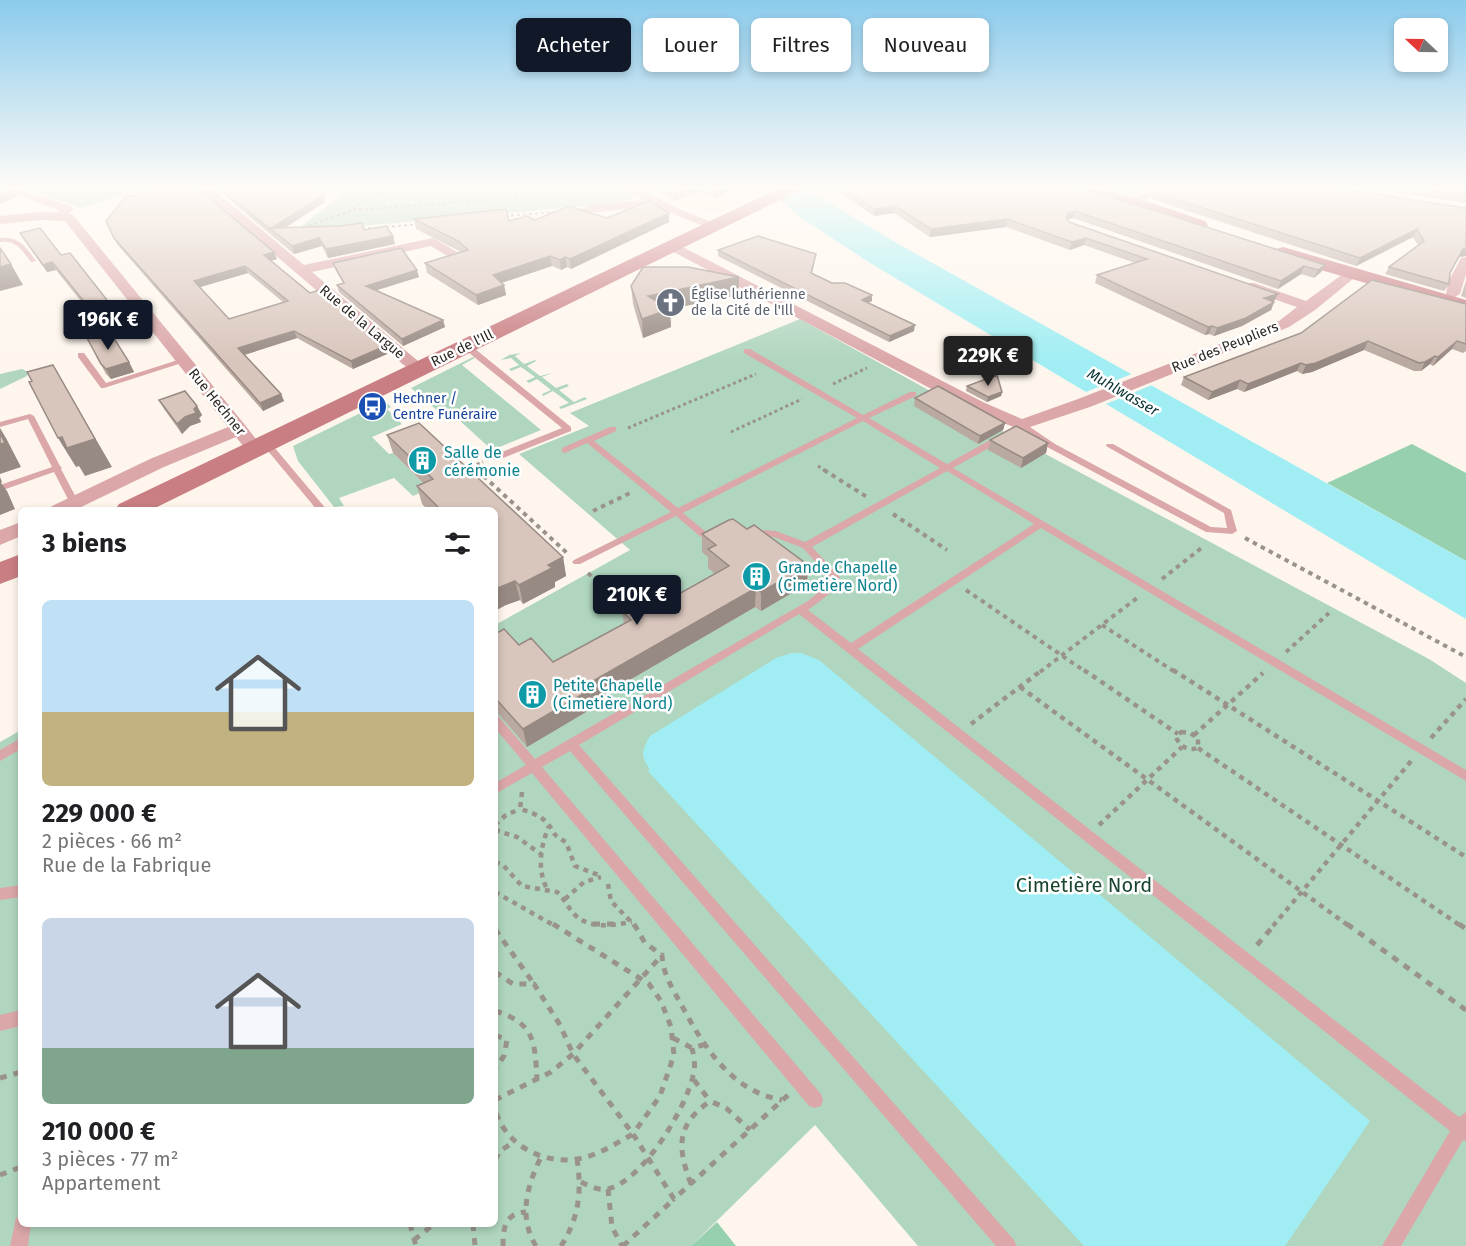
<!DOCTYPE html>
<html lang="fr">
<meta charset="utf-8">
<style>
body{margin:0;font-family:"Fira Sans",sans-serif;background:#f6f6f6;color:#202124;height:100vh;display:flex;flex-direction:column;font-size:22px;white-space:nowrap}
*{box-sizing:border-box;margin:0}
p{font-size:20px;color:#757577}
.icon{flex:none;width:33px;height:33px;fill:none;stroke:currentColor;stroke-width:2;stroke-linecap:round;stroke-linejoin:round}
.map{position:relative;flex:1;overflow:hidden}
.panel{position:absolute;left:18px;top:507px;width:480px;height:720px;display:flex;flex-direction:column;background:#fff;border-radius:9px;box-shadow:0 3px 9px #0003}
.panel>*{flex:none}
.guide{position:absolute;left:516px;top:18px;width:570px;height:54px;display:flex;gap:12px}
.needle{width:39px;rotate:292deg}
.fabs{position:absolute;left:1394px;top:18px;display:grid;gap:12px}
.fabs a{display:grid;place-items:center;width:54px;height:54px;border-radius:9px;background:#fff;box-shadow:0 3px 9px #0003;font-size:30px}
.price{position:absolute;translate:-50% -51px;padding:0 14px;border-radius:6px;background:#111827;color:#fff;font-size:20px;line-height:39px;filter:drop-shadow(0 2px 3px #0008)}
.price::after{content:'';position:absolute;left:50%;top:36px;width:18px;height:14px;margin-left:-9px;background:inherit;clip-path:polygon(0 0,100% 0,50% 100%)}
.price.selected{background:#222;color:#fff}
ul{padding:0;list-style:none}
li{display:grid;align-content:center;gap:12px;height:318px;padding:0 24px}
li span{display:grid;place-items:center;height:186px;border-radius:9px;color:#555}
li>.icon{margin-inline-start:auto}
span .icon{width:108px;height:108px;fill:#fffc;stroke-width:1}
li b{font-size:26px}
h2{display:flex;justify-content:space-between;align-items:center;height:72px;padding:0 24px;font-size:26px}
.tag{padding:0 21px;border-radius:9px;background:#fff;box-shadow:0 3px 9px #0003;font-size:21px;line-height:54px}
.tag.selected{background:#111827;color:#fff}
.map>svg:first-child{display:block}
.industrial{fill:#fcead9}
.green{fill:#b0d6bf}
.forest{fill:#96d0af}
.water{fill:#a0eef3}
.pier{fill:#fef6ed}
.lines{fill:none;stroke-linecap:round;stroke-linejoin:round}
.path-far4{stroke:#9a938c;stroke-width:2;stroke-dasharray:3 3;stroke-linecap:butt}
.path-far3{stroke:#9a938c;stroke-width:3;stroke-dasharray:3 3;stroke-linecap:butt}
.path-far2{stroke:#9a938c;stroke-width:4;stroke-dasharray:4.5 4.5;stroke-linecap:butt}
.path-far1{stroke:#9a938c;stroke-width:4.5;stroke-dasharray:5 5;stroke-linecap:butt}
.path{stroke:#9a938c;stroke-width:5;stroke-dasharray:7 7;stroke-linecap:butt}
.service{fill:#dba7a9;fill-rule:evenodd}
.minor{fill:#dba7a9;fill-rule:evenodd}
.secondary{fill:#c97e83;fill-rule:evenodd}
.wall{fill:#baa9a1;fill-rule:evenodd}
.shaded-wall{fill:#978a83}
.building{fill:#d8c5bb;stroke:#978a83;stroke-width:1.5;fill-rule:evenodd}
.labels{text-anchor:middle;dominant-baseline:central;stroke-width:5;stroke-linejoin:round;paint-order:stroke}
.far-worship-label{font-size:14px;fill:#5b616d;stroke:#fff;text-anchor:start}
.far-street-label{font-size:14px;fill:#2d2822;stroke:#fff}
.far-transit-label{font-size:14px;fill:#164399;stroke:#fff;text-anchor:start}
.far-water-label{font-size:15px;font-style:italic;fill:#093133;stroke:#fff}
.culture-label{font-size:16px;fill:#0d838f;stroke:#fff;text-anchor:start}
.near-park-label{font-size:20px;fill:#19462f;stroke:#fff}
</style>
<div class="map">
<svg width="1466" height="1246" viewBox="0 0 1466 1246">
<rect width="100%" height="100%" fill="#fef6ed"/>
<path class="industrial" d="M640 187H772L723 212 678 207Z"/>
<path class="green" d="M18 187H137L134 191 82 208Z
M351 187H617L636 197 619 203 294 232Z
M800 319 1008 434 1429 659 1466 683V1246H918L815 1125 691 1246H0V742L21 730V1224H495V625L630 550 519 454 589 426 570 413Z
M521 353 515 356 524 364 535 360 536 361 527 366 540 376 552 373 542 377 556 388 567 384 569 386 559 390 574 402 585 397 587 399 561 409 559 407 569 403 553 391 543 396 542 394 551 390 537 379 529 383 526 381 535 377 521 367 511 371 509 369 519 365 511 358 501 360 509 355Z
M473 357 475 358 462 365 541 430 492 450 448 410 439 412 411 388Z
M22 369 28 372 27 376 0 389V374Z
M385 401 391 407 387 409 402 424 372 437 389 454 393 453 429 489 413 496 394 478 339 498 344 506 334 507 298 461 293 446Z"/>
<path class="forest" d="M1412 444 1466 473V561L1327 483Z
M717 1222 736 1246H691Z"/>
<path class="water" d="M766 187H803L902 246 1466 561V619L870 263 800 217Z
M792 653H801L819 660 1370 1121 1285 1246H1084L648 771 650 769C639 756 643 749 650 736L776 658Z"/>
<path class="pier" d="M1132 374 1152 385 1106 404 1086 392Z"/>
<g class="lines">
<path class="path-far4" d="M565 187 583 197
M353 210 546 196 576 198
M505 216 557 212
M303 228 353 210 367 198 398 187
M362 229 420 224"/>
<path class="path-far3" d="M833 384 867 368
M628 428 756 374
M731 432 802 399
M818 466 826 471
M479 471 473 466 483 462"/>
<path class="path-far2" d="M477 470 567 553
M824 470 867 497
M593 511 630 493
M893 514 947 550
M1245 538 1466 657
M588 573 628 611
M1162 579 1204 546
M966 590 1086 672
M1102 625 1175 672
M1286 652 1329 613
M1040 672 1137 598"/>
<path class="path-far1" d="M1084 670 1178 734
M1173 670 1466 857
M1020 687 1349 926
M971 724 1042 670
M1181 732 1190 733 1198 738V748C1188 751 1180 747 1176 737Z
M1194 735 1263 673
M1431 738 1466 699
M1198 748 1461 926
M522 792 520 809C529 812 540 815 546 822 556 832 550 834 566 842L575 866 601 876
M495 825 506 815 520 809
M1099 825 1182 747
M495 830 517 837 542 855
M495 862 503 865 522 886 557 892C564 898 568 908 575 915 591 930 613 925 632 922
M608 884 611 901 635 926
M546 887C537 867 541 845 549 826
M495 892 555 926
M565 899 584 882 601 877
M1273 926 1412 760"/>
<path class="path" d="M553 924 649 984 661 1001 671 1027 674 1055 660 1096 633 1134 674 1199 788 1095
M593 924H619
M634 924 645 943 662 955C663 975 673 989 682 1006 704 1047 732 1092 782 1100
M1347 924 1466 1010
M1459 924 1466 929
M495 929 534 984
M1257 945 1275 924
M495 972 513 984H534L560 1025 573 1054 633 1134C617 1143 600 1154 582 1158 548 1166 509 1148 497 1115 495 1109 496 1102 495 1096
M495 1011C535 1023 535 1042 537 1080
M495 1035 507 1040 504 1056 495 1069
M673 1038 692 1048 703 1045
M0 1078 21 1072
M694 1080 710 1101
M495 1100 551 1072 573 1054 663 954
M495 1160 500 1151 514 1142
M0 1175 21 1167
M581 1182C589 1186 599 1191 608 1189 643 1180 685 1110 693 1076 696 1067 694 1057 692 1048
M691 1184C677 1147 676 1125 710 1101L726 1108 750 1130
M608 1189 612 1227 622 1246
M410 1224 416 1246
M473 1224 475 1246
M414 1240 434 1224
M503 1246C503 1228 505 1213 526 1212
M536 1246C518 1217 527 1186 541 1157
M561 1246C579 1218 582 1192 577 1159
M623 1246 674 1199"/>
<path class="service" d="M0 238C19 236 26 247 36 261L31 262C22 250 16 240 0 242Z
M463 344H469L571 427V431L498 460H492V456L562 428 463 348Z
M744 349H750L863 415 910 392H916V396L869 418 947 464 999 435H1005V439L953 468 1466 770V781L1041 528 858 649 1459 1117 1466 1112V1141L1463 1140 1401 1246H1382L1450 1131 799 614 579 745 1014 1240 1017 1246H996L570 751 542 767 821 1094 823 1100 821 1106 815 1108 809 1106 532 773 495 794V783L526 765 495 728V715L499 717 535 759 808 601 821 590 830 578 803 548 774 537 748 533 746 531 748 529 776 531 805 542 940 468 863 421 683 513 706 532 718 531 720 533 718 535 701 537 676 516 580 564H574L572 562 574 560 671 512 587 443 565 453 562 452V448L610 427H616V431L594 441 678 508 857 418 744 353ZM947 471 1034 524 851 643 808 610 828 595 840 577 812 547Z
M78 353H84L106 383 181 359 188 361 104 388H101L78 357Z
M30 414 34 416 60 466 62 468 61 469 79 503 77 505H71L54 472 0 491V485L52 467 28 419 0 427V422Z
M1018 423H1024L1055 444 1211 527 1227 528 1224 513 1106 446 1107 444H1113L1231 510 1237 531 1232 534 1206 532 1049 448 1021 429 1015 431H1012V427Z
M266 440 269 441 327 510H317L263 445 262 443Z
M21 738V749L0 761V750Z
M21 885V897L0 900V888Z
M21 1010V1026L0 1031V1015Z
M21 1216V1224H31L28 1246H10L16 1218Z"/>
<path class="minor" d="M187 187 213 189 304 265 433 238 459 253 461 256 454 260 431 246 312 272 424 366 426 369 424 372H412L205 195Z
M622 187H637L675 207 721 226 719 229H711L654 206 588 213 582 209 588 205 643 200Z
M1153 187H1168L1136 205 1132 206 1126 202Z
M9 188H17L71 206 73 209 69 214 73 215 245 425 263 448 260 452H248L236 437 164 467 75 510H49L52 506 150 459 228 427 65 221 41 220 0 224V216L41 212 57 213 59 210 9 192Z
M673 242 985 403 1022 419 1078 399 1279 321 1297 307 1244 289 1242 286 1244 283H1254L1306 301 1347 271H1357L1359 274 1315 310 1289 327 1090 407 1021 430 973 411 668 249 666 246 668 243Z
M1466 257V274L1460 294 1453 298 1448 297 1446 294 1448 282 1461 258Z
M21 522V536L0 545V530Z"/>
<path class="secondary" d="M781 187H802L800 190 151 510H115L119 504Z
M1066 187C1114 187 1160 206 1205 221L1208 225 1205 229H1193L1126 206 1068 190Z
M1283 247 1466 300V312L1276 257 1274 253 1276 249Z
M21 554V576L0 584V562Z"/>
</g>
<path class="wall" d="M201 187H309L325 202 285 228 364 230 395 244 328 258 322 246 294 254 214 187Z
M651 187H739L715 198 702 192 674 200Z
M836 187H1075L1325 265 1321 272 1314 278 1301 274 1278 289 1073 218 1067 219 1069 222 1278 294 1274 301 1273 302H1274L1271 310 1242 326 1214 336 1209 334 1205 335 1095 283 1097 275 1135 263 1084 245 1070 250 1006 227 930 237 894 213 874 216 835 189Z
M1094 187H1149L1135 194Z
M1359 187H1466V203Z
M1153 192 1466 208V256L1459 257 1450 273 1449 284 1444 291 1385 274 1389 267 1418 245 1413 237 1356 266 1151 199Z
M140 195 274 252 277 259 271 261 310 293 387 354 353 369 297 338 244 355 281 394 284 401 263 411 117 244 106 221ZM248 273 283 302 229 319 200 287Z
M669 213V222L571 269 567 267 561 270 552 266 502 283 504 285 506 295 478 305 427 273 425 263 461 252 416 229 414 219 509 221 607 218Z
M20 233 61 255 126 327 100 334 84 313 80 306 84 305 56 270 47 272 24 240Z
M718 250 815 259 812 274 872 301 868 303 914 331 889 342 718 256Z
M333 263 419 277 376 290 443 320 445 327 403 346 339 292 337 285 343 283 335 269Z
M739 277V295L670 309 671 327 643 338 633 304 631 286Z
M1466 281V298L1461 296Z
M1466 304V351L1463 353 1452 349 1433 366 1430 364 1421 371H1414L1364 350 1312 372 1302 374 1297 371 1244 392 1237 389 1208 400 1181 385 1184 377Z
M87 338 129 362 134 372 111 379 106 374Z
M967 386 1002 392 1001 396 987 402 966 391Z
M915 398 1005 423 1003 430 978 444 914 406Z
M159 400 197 406 202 415 199 418 201 422 190 426 182 434 164 409Z
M387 435 563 557 566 576 555 582V587L523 604 520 600 506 605 495 510H428L422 504 417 486 423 483 393 453Z
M990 440 1048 443 1046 453 1021 468 988 450Z
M747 529 808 565 807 584 761 611 755 607 585 706 586 712 527 747 495 710V634L553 662 624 624 622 611 661 604 715 574 708 568V557L702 552V534Z"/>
<path class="shaded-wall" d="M696 187H702V192L674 200V193Z
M725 187H739L715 198V192Z
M1138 187H1149L1135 194 1137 188Z
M14 191 17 197 0 204V196Z
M324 195 325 202 276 233 271 229Z
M895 206 894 213 874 216 875 209Z
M1075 211 1073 218 1066 220 1064 225 1068 213Z
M669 213V222L571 269 570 259Z
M1007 219 1006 227 930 237 931 229Z
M1417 229 1413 237 1356 266 1360 258Z
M393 236 395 244 328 258 326 249Z
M319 238 322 246 294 254 292 246Z
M1086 238 1084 245 1070 250 1072 242Z
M1463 249H1466V256L1459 257Z
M274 252 277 259 267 262 264 255Z
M550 256 552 266 494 285 493 275Z
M565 257 567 267 561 270 560 260Z
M52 262 56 270 47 272 43 265Z
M11 264 23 285 0 291V267Z
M1325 265 1321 272 1314 278 1318 270Z
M245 266 248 273 197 288 194 281Z
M1304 266 1301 274 1278 289 1281 281Z
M417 270 419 277 368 293 366 286Z
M739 277V295L670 309 671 327 643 338 642 319 648 296Z
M504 285 506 295 478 305 476 295Z
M1278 294 1274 301 1261 306 1264 298Z
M872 295V301L861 306 862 300Z
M1274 302 1271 310 1242 326 1214 336 1217 328Z
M122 319 126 327 100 334 96 327Z
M443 320 445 327 403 346 402 339Z
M915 325 914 331 889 342 890 336Z
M1212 326 1209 334 1205 335 1208 327Z
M294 331 297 338 241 356 238 348Z
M1368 341 1364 350 1312 372 1302 374 1306 365Z
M1457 341 1452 349 1433 366 1438 357Z
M385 346 387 354 353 369 351 361Z
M1435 356 1430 364 1421 371 1425 362Z
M129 362 134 372 111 379 106 369Z
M1301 363 1297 371 1244 392 1248 384Z
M53 365 112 467 85 476 79 466 76 467 58 438 62 437Z
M1240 380 1237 389 1208 400 1212 392Z
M1002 392 1001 396 987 402 988 397Z
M281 394 284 401 263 411 260 403Z
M197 406 202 415 199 418 201 422 190 426 182 434 177 424Z
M1005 423 1003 430 978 444 980 436Z
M0 428 6 438 21 467 0 474Z
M1048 443 1046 453 1021 468 1023 458Z
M0 477 2 482 1 483 7 491 15 509 0 515Z
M563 557 566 576 555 582V587L523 604 519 585 548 565Z
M808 565 807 584 761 611V592Z
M515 581 520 600 506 605 495 611V589Z
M756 588 755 607 585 706 586 712 527 747 523 729 579 689Z"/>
<path class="building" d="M147 187H194L201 191 274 252 264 255 310 293 319 290 385 346 351 361 294 331 238 348 281 394 260 403 114 238 106 221 126 196 140 195ZM245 266 288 301 229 319 194 281Z
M219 187H309L324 195 270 229Z
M662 187H696L674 193Z
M706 187H725L715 192Z
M842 187H1075L1169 215 1325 265 1318 270 1304 266 1281 281 1075 211 1068 213 1066 218 1069 222 1278 294 1264 298 1274 302 1246 318 1217 328 1212 326 1208 327 1097 275 1147 259 1086 238 1072 242 1007 219 931 229 895 206 875 209Z
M1163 187H1329L1466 208V249H1463L1450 273 1449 284 1389 267 1424 241 1417 229 1360 258 1153 192Z
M1409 187H1466V195Z
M0 188 14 191 0 196Z
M649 201 669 213 570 259 565 257 560 260 550 256 493 275 504 285 476 295 425 263 468 250 458 241 414 219 506 209 509 221 527 216 535 220 569 206 607 218Z
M362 223 364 230 386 226 393 236 326 249 319 238 292 246 270 228 340 226Z
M40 228 61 255 70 253 122 319 96 327 80 306 86 304 52 262 43 265 20 233Z
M758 236 816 254 811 273 832 283H845L872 295 862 300 915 325 890 336 718 250Z
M0 248 11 264 0 267Z
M401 248 417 270 366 286 443 320 402 339 337 285 344 283 333 263Z
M643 267H688L739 277 648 296 670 309 642 319 631 286Z
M1372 280 1466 304V344L1457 341 1438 357 1435 356 1425 362 1419 363 1368 341 1316 363 1306 365 1301 363 1248 384 1240 380 1212 392 1184 377 1301 333Z
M110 332 129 362 106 369 101 364 87 338Z
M53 365 95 439 67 448 62 437 58 438 29 382 32 381 27 372Z
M997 375 1002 392 988 397 967 386Z
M938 386 1005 423 980 436 915 398Z
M185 391 197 406 194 409 196 413 185 417 177 424 159 400Z
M419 423 563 557 548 565 552 568 519 585 515 581 495 589V510H441L417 486 433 479 387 435Z
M1016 426 1048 443 1023 458 990 440Z
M0 433 5 443 0 444Z
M124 507 127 510H118Z
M733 519 747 529 754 525 808 565 761 592 756 588 579 689 583 694 523 729 495 698V634L504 629 519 645 531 638 553 662 631 620 622 611 652 595 661 604 729 566 708 549 716 545 702 534 729 520Z"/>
<linearGradient id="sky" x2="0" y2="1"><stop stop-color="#8bcbec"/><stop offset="0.52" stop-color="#fffbf7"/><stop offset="1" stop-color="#fffbf7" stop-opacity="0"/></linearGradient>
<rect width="1466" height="361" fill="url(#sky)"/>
<defs>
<symbol id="church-disc" viewBox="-11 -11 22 22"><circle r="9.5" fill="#6b7280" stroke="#fff"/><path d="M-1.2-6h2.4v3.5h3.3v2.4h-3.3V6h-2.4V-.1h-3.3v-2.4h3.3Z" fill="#fff"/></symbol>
<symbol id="bus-disc" viewBox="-11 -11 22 22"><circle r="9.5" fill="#1a4fb4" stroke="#fff"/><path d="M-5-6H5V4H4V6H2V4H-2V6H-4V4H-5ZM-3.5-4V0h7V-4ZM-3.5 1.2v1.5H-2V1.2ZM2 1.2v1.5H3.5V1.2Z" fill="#fff"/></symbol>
<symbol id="building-disc" viewBox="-11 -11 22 22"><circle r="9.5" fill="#0f9aa8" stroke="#fff"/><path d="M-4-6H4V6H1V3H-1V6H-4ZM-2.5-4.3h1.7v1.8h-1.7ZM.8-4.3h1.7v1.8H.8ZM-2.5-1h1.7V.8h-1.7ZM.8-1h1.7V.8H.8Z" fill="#fff"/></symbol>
</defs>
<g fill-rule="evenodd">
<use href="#church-disc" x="654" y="286" width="33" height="33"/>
<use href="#bus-disc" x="356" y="390" width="33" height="33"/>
<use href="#building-disc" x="406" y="444" width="33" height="33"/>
<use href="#building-disc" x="740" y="560" width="33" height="33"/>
<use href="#building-disc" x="516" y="678" width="33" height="33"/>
</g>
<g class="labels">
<g class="far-worship-label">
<text x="691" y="294">Église luthérienne<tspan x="691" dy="16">de la Cité de l'Ill</tspan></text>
</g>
<g class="far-street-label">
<text transform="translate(362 322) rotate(40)">Rue de la Largue</text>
<text transform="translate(1225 347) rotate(-22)">Rue des Peupliers</text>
<text transform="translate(462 348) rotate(-26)">Rue de l'Ill</text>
<text transform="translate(217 402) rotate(51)">Rue Hechner</text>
</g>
<g class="far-transit-label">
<text x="393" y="398">Hechner /<tspan x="393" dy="16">Centre Funéraire</tspan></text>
</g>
<g class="far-water-label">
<text transform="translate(1123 392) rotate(30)">Muhlwasser</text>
</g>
<g class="culture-label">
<text x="444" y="452">Salle de<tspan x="444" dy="18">cérémonie</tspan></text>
<text x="778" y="567">Grande Chapelle<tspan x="778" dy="18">(Cimetière Nord)</tspan></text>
<text x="553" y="685">Petite Chapelle<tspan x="553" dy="18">(Cimetière Nord)</tspan></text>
</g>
<g class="near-park-label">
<text x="1084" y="885">Cimetière Nord</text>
</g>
</g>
</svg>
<div class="fabs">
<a><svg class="needle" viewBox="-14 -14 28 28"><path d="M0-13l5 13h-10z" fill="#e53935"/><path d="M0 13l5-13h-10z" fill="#757577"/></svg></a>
</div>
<b class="price" style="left:108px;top:351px">196K €</b>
<b class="price selected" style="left:988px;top:387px">229K €</b>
<b class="price" style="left:637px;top:626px">210K €</b>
<div class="guide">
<a class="tag selected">Acheter</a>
<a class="tag">Louer</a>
<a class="tag">Filtres</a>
<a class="tag">Nouveau</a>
</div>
<section class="panel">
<h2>3 biens<svg class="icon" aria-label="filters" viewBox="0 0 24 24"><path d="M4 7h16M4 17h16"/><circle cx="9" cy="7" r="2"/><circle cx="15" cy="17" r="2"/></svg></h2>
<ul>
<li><span style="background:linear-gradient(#bfe0f5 60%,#c2b280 0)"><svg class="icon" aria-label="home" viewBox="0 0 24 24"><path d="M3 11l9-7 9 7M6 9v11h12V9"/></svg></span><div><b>229 000 €</b><p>2 pièces · 66 m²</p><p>Rue de la Fabrique</p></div></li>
<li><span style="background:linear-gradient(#c9d6e8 70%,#7fa58c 0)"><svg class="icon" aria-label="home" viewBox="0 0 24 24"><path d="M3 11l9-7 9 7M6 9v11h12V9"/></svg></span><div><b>210 000 €</b><p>3 pièces · 77 m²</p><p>Appartement</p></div></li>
</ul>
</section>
</div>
